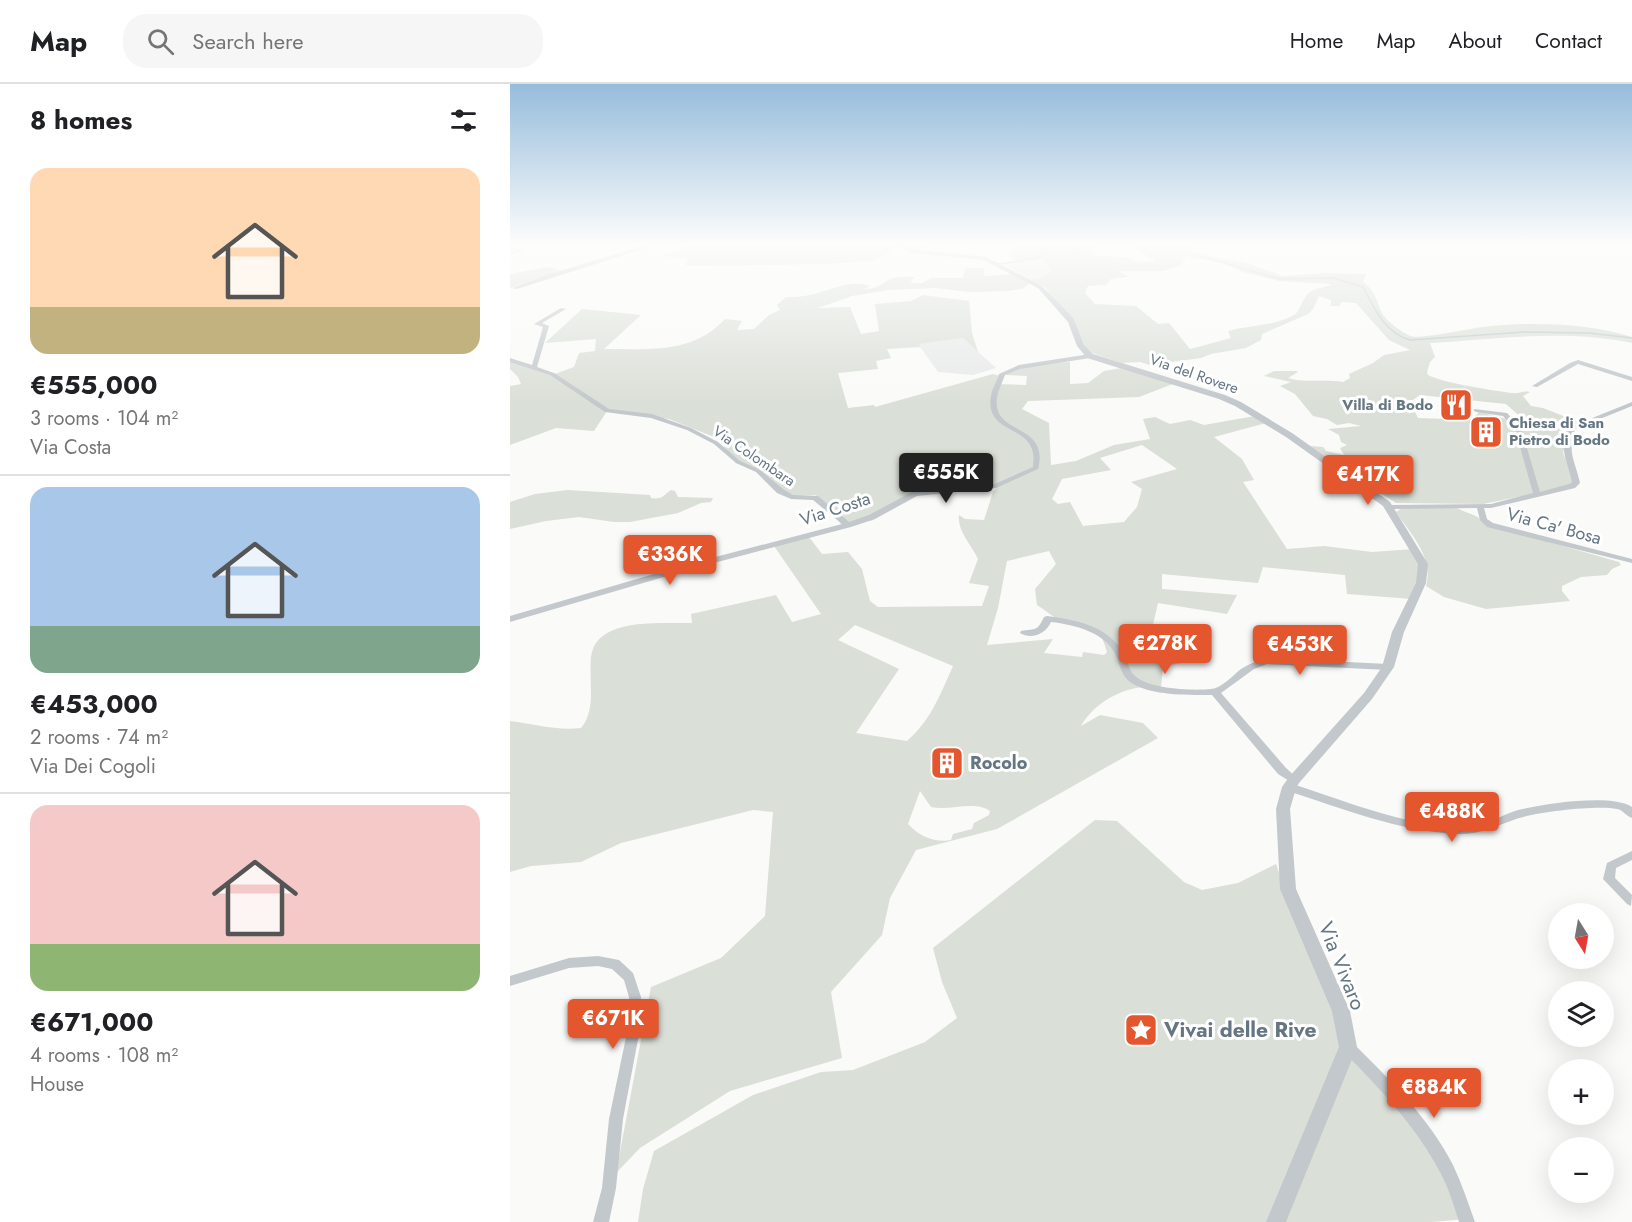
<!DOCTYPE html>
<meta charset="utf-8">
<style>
body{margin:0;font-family:Jost,sans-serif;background:#f6f6f6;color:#202124;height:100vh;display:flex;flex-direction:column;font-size:22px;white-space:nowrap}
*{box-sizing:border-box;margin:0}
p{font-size:20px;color:#757577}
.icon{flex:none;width:33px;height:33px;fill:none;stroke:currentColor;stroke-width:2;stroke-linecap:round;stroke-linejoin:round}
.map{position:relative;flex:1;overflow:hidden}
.drawer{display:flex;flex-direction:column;background:#fff;width:510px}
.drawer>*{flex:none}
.needle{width:39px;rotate:169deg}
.buttons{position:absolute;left:1038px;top:819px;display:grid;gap:12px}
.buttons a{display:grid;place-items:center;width:66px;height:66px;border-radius:50%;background:#fff;box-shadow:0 6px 24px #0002;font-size:30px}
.price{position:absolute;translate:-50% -51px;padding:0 14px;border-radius:6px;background:#e4572e;color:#fff;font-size:20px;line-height:39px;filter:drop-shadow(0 2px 3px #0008)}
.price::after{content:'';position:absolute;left:50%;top:36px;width:18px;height:14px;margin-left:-9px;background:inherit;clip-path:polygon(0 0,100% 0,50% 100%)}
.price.current{background:#222;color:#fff}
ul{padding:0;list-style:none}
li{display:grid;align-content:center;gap:12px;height:318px;padding:0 30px}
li+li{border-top:2px solid #e0e0e0}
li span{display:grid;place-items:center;height:186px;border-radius:18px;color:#555}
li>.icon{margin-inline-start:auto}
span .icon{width:108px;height:108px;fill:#fffc;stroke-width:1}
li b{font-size:26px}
h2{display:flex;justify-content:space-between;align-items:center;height:72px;padding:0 30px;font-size:26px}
header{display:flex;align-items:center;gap:36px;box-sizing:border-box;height:84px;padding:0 30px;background:#fff;border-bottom:2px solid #e0e0e0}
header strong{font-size:28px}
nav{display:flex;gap:33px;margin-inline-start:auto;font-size:21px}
.search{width:420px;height:54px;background:#f6f6f6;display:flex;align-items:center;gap:15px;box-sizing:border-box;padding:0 21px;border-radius:24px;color:#757577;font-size:22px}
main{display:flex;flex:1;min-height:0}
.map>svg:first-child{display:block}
.built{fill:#e8e9e9}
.green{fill:#dadfd7;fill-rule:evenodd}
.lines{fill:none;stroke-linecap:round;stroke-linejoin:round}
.stream{stroke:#bbc7cb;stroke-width:1.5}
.minor{fill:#c3c8cc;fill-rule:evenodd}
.tertiary{fill:#c3c8cc;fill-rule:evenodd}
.labels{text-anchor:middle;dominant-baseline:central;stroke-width:6;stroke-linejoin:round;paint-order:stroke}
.far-street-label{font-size:15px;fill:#657683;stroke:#fff}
.far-poi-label{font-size:15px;font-weight:bold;fill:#657683;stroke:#fff;text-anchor:end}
.street-label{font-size:18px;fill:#657683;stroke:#fff}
.poi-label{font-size:18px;font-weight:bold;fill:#657683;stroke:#fff;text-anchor:start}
.near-street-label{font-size:21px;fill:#657683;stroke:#fff}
.near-poi-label{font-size:21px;font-weight:bold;fill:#657683;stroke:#fff;text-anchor:start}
</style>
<header>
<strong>Map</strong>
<div class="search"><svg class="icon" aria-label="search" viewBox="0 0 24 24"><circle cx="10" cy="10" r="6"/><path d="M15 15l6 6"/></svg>Search here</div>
<nav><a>Home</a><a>Map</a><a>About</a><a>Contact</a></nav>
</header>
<main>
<section class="drawer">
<h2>8 homes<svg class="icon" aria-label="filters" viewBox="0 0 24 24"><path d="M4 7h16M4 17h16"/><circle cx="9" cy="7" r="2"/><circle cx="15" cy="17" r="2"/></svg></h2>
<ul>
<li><span style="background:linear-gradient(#ffd9b3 75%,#c2b280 0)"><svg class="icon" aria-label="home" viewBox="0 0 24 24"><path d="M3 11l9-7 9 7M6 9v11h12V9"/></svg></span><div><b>€555,000</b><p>3 rooms · 104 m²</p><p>Via Costa</p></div></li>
<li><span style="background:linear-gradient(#a9c7e8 75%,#7fa58c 0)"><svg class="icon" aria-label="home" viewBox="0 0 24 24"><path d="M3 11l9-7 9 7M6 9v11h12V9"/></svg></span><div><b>€453,000</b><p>2 rooms · 74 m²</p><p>Via Dei Cogoli</p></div></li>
<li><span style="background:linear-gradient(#f6c9c9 75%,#8fb573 0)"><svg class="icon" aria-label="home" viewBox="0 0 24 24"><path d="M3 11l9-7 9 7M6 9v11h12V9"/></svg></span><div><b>€671,000</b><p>4 rooms · 108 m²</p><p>House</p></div></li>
</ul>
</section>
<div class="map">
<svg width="1122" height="1138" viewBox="0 0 1122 1138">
<rect width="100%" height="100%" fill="#fafaf8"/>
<path class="built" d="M532 174 542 187 532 194 520 196 494 180Z
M453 254 486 284 463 291 428 288 408 260Z"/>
<path class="green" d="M173 159H332L346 163 366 162 362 159 385 162 379 167 380 169 361 177 317 180 183 182 175 181 179 175 151 172 173 165Z
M503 159H577L587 172 616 173 628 178 646 177 616 159H635L648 164 645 159H669L680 163 683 169 737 179 773 192 816 189 856 190 853 198C867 207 866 220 874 232 879 239 892 248 900 252 910 256 965 243 981 242 1026 238 1078 239 1122 253V259C1051 245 991 255 920 259L925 273 920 278 917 288 918 291C937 300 980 306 1002 309 1009 310 1014 306 1020 308L1013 312 1021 322 1033 324 1071 339 1060 344 1053 369 1064 396 1056 403 973 420 886 419 800 362 813 363 816 367 834 371 830 364 837 361 831 358 829 351 818 345 851 342 839 339 827 341 817 335 803 332 785 310 770 302 781 298 754 292 764 287H786L788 288 778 294C792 299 816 295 833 298L840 294 839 290 863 279 874 271 900 266 879 256 846 219 831 218 830 222H821V216L809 212 803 225 798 230 752 250 751 256 736 264 701 270 691 274 640 281 630 278 612 279 582 269 575 263 564 235 546 219 535 203 520 196 532 194 542 187 532 174 507 178 496 168 503 166ZM676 172 713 179 733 188 769 197 822 200C816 204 806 203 800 208 791 215 790 228 784 231 765 242 739 241 718 247L721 254 680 265 659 239 648 240 626 222 585 220 575 209 578 202 596 201 601 195 619 193 608 187H653L672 181ZM910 311 996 320 1015 337C998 337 985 331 969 328L962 336 908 334 900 318Z
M37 183 51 186 0 204V190Z
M455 184H474V192L505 190 520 199 512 205 497 207 460 208 425 204 378 206 342 212 308 224 340 223 351 250 369 247 365 220 401 217 413 211 459 217 462 249 468 268 453 254 409 260 411 263 377 265 381 274 366 277 368 285 328 289 338 324 364 321 365 323 483 290 490 292 488 300 516 301 517 292 496 291C509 276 542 279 560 278V300L578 299 594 287 617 283 668 298 629 313 518 317 512 325 539 339 541 381 566 377 604 361 640 355 633 335 645 333 660 340 680 336 694 341 745 332 756 339 704 353 732 375 744 396 733 398 777 465 814 462 862 468 904 465 911 484 902 515 837 510 835 491 753 483 748 499 652 490V505L727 511 717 530 648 519 642 545 659 544 696 552 691 576 653 582 651 604C621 598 586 616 571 642L590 631 633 639 648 654 487 745 406 766 380 814 372 851 321 908 332 974 220 1007 130 1064 106 1089 141 903 211 874 255 832 263 728 243 726 111 759 71 778 21 782 0 788V637C24 640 47 647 71 644 79 635 81 621 81 610 81 598 80 584 81 573 86 532 153 540 182 539L181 530 266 511 282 538 311 530 264 462 299 453 312 470 338 468 352 485 360 517 368 523 472 522 479 502 459 499 468 475C461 460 447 447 449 431L455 435 474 436 483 408 488 402 487 400 466 404 417 407 363 431 364 436 332 441 306 411 284 412 274 407 245 385 226 379 209 355 159 335 97 327 84 347 46 344 0 361V302L11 300 8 293 0 285V276L27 283 42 291 64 283 69 269 85 267 86 255 35 259 72 225 131 231 94 265C140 265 183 270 215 235L232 237 227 246 244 245 259 231 270 226 267 221 276 213C282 213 289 213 295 212 313 209 342 194 360 202L354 205C365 206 372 200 380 195 387 192 398 193 405 193L400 199H412L421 194H453ZM632 361 667 385 621 398 632 405 627 423 614 438 573 442 560 418 548 420 542 415 552 395 601 386 590 374ZM539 467 546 480 525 505 527 521C535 526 543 533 551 537 578 549 586 529 597 568L594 571 573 568 572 573 534 569 543 555 477 561 488 524 497 477ZM345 541 443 582C430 611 421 636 397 657L346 649 389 585 328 556ZM410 707 421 723C440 727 465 716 480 727L479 731 464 739 462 745 443 750 441 756C424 759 409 752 398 740Z
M58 406 140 411 141 414C152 416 154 411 161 406L165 407 168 413 203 414 201 418 191 419 168 429 120 438H104L69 433 36 437 0 445V418L25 410Z
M943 421C955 431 966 428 976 440L1109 478 1111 481 1102 485 1097 491 1071 493 1052 502V507L1060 517 976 525 934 513 916 502C924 474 901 450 886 428L892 424Z
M585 736 607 737 674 798 692 806 728 799 766 780 785 835 829 934 833 966 929 1068 956 1135 921 1138H128L133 1105 144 1067 243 1011 311 988 343 986 415 958 447 934 432 898 423 864Z"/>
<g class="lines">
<path class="stream" d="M659 159 669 166 770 195 824 194 853 203C864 224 875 249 900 256L1014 248 1079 249 1122 254"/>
<path class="minor" d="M137 159H141L140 163 7 205 2 204 36 191 136 161Z
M562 159H566L569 165 590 160 592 161 567 168 535 169 529 175 489 181 487 180 526 173 534 167 564 166Z
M0 163 13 166V167L0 171V169L6 167 0 165Z
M51 224 56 225 32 239 39 242 27 283 44 289 99 325 142 330 181 344 208 358 230 377 250 386 273 405 283 411 308 412 339 438 359 431 402 408 485 400 523 383C523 379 524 373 523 369 518 341 475 349 481 312 482 305 487 297 489 290L509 281 580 270 583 272 580 274 510 285 495 291C491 302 485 312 487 323 491 350 539 342 528 385L486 404 407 412 365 435 341 443 181 485 0 538V532L175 481 332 440 303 416 281 415 267 409 246 388 226 379 204 360 177 346 141 334 95 328 40 291 0 278V274L22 281 33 243 24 240Z
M1068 276 1122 293V297L1068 280 1027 303 1022 302 1060 279Z
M1122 318V322L1065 345C1057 370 1065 376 1070 399L1065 404 981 424H974L977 435 983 439 1122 475V479L977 443 970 436 967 424 880 425 876 423 880 421 981 420 1023 409 1005 345 993 332 966 328 964 327V325L997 329 1011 344 1030 408 1059 400 1062 398C1057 374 1048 368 1060 343Z
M537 532C566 536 596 541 613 568 618 575 618 586 625 592 639 605 683 607 701 605 712 604 722 592 731 585 739 580 747 577 756 574L878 580 883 583 878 586 757 580 744 585 711 609 776 684 789 696 788 699 784 700 768 690 702 611C679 611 640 612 620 598 612 592 610 582 607 574 597 548 565 541 541 538 536 550 521 556 510 549L511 547C526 544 527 548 534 533Z
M779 699C831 715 898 744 952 742 960 741 968 741 975 739 985 736 995 730 1005 727 1030 720 1101 709 1122 723V734C1116 732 1113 726 1107 725 1087 721 1026 728 1006 735 986 742 972 750 949 750 890 748 831 724 775 706L774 703 775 700Z
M1122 767V776L1106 784 1105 794 1122 811 1121 822 1117 820 1093 795 1097 779Z
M88 872 109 876 123 889 131 913 132 934 113 1035 106 1104 99 1138H83L92 1104 99 1035 120 934 119 913 114 896 102 885 88 882 59 884 0 902V892L59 874Z
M838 957 843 959C880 996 919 1034 943 1081 952 1100 958 1119 965 1138H949C944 1122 939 1105 931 1090 907 1043 870 1005 833 967L831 963 833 959Z"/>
<path class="tertiary" d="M378 159 398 161 451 159 402 165 476 173 532 202 564 235 574 261 583 270 715 311 731 318 782 349 880 418 918 480 916 499 894 548 884 583 862 615 789 699 786 704 780 725 786 805 840 927 847 963 776 1138H756L829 963 822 927 770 805 766 725 772 703 779 693 854 609 872 583 882 548 906 499 908 480 873 422 776 353 725 322 709 315 577 274 567 262 558 238 528 204 473 176 402 169Z"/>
</g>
<linearGradient id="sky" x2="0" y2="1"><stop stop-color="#96bcdc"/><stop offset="0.5" stop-color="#fdfdfc"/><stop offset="1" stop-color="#fdfdfc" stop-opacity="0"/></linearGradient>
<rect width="1122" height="319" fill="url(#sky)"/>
<defs>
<symbol id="restaurant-square" viewBox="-11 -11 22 22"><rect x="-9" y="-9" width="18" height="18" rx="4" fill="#e4572e" stroke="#fff"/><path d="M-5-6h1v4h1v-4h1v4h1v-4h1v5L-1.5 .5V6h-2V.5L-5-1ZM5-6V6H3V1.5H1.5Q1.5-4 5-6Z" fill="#fff"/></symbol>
<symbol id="building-square" viewBox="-11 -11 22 22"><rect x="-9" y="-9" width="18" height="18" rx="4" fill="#e4572e" stroke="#fff"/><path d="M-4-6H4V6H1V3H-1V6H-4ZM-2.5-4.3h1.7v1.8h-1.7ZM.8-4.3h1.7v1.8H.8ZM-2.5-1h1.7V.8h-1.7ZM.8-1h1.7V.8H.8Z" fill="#fff"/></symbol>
<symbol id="sight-square" viewBox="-11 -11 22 22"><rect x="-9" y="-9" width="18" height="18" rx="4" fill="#e4572e" stroke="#fff"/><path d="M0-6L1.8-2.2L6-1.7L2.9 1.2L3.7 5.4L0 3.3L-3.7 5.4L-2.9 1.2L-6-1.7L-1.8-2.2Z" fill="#fff"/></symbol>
</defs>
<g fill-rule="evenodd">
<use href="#restaurant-square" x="927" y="302" width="38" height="38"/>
<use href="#building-square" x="957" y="329" width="38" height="38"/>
<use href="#building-square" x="418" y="660" width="38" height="38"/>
<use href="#sight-square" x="612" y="927" width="38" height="38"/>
</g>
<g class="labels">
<g class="far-street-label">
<text transform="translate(684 290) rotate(19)">Via del Rovere</text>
<text transform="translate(244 372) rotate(34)">Via Colombara</text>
</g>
<g class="far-poi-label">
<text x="923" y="321">Villa di Bodo</text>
<text x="999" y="339" text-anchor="start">Chiesa di San<tspan x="999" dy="17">Pietro di Bodo</tspan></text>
</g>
<g class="street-label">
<text transform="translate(325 425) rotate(-18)">Via Costa</text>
<text transform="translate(1044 442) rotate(15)">Via Ca' Bosa</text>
</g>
<g class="poi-label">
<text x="460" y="679">Rocolo</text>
</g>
<g class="near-street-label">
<text transform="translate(832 882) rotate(68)">Via Vivaro</text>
</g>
<g class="near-poi-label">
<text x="654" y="946">Vivai delle Rive</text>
</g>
</g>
</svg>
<div class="buttons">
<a><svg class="needle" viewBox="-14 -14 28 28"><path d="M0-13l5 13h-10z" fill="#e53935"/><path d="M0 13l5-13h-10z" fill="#757577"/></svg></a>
<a><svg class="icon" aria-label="layers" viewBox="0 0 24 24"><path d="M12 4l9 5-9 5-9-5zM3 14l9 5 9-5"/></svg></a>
<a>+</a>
<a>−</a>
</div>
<b class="price current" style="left:436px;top:420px">€555K</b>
<b class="price" style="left:858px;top:422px">€417K</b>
<b class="price" style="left:160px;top:502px">€336K</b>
<b class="price" style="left:655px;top:591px">€278K</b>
<b class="price" style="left:790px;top:592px">€453K</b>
<b class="price" style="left:942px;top:759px">€488K</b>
<b class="price" style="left:103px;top:966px">€671K</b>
<b class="price" style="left:924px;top:1035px">€884K</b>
</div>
</main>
